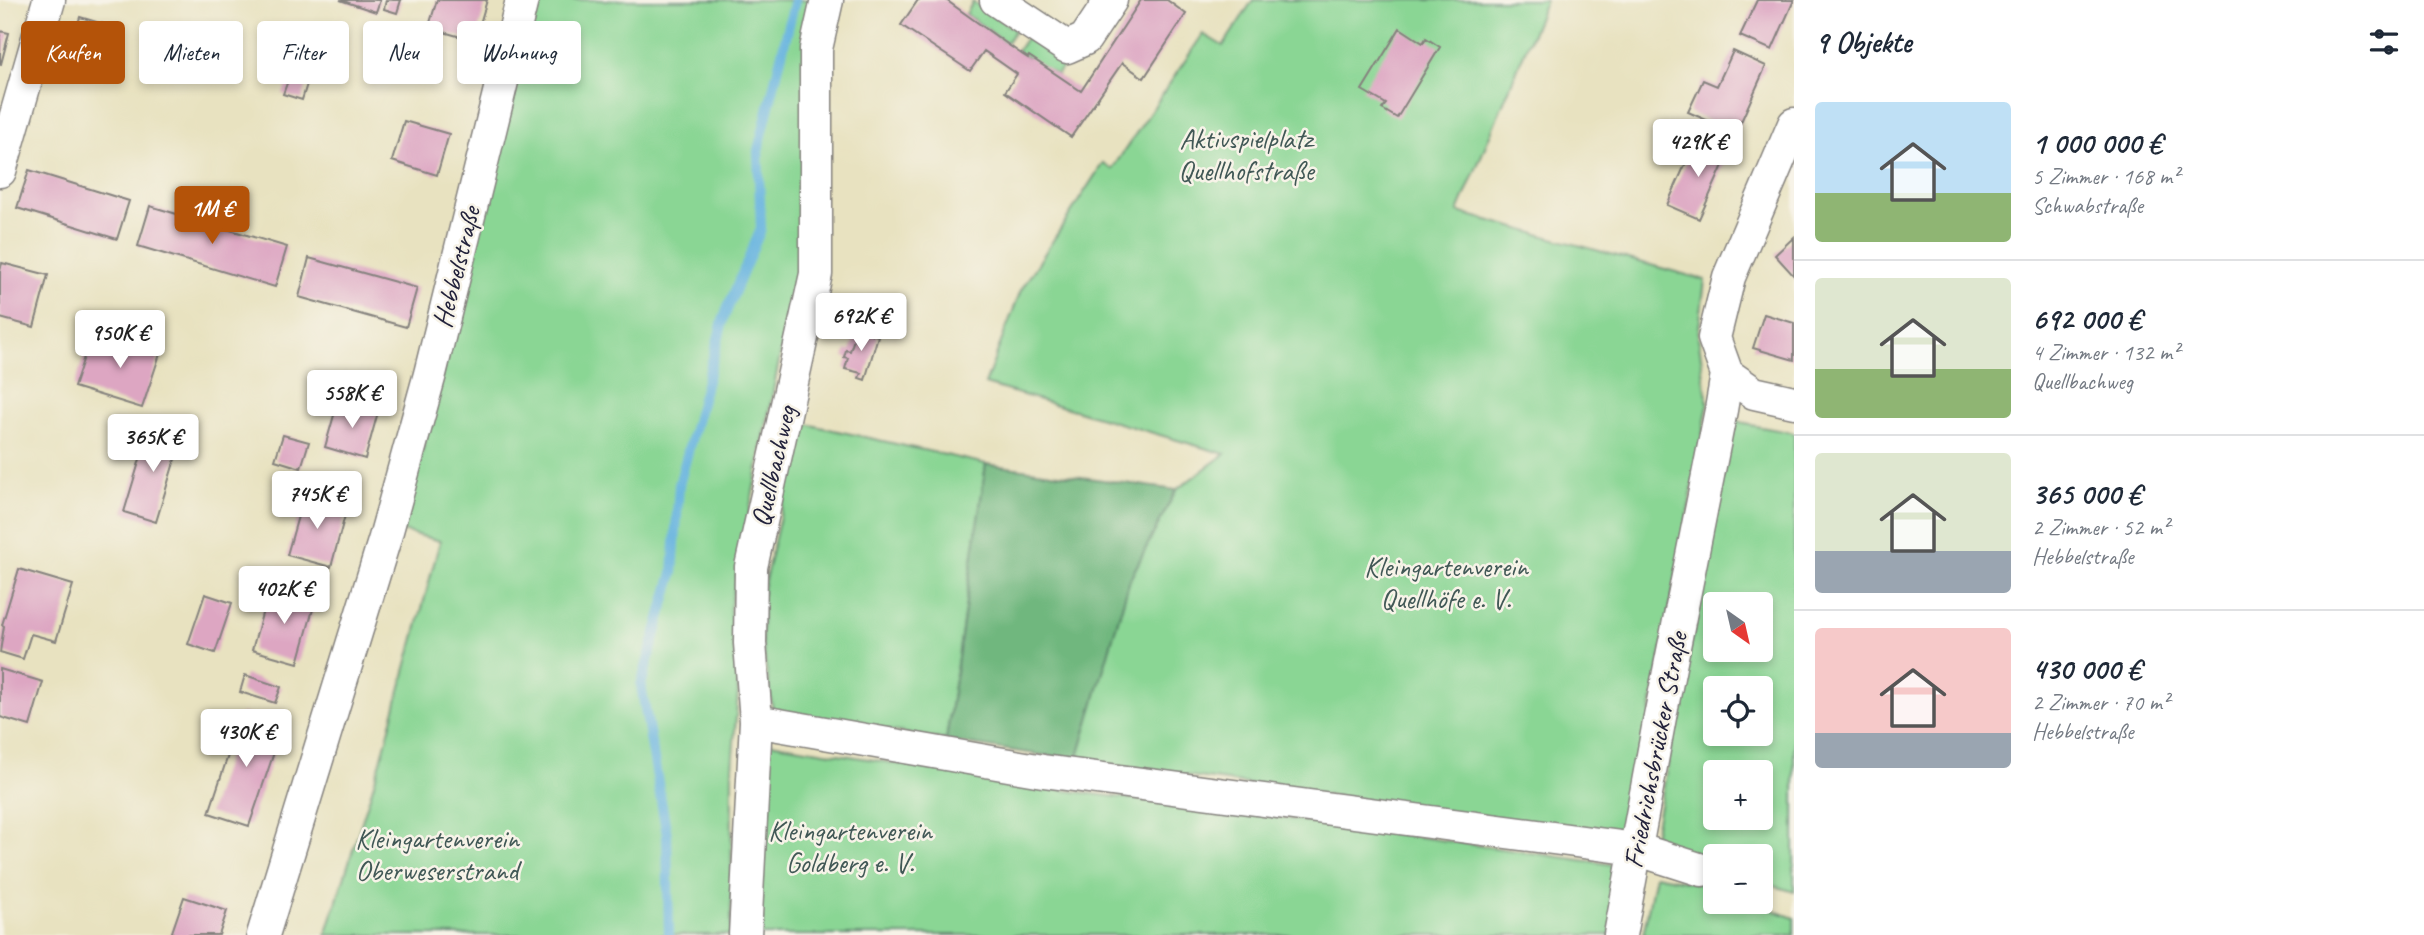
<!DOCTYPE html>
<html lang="de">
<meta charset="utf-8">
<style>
body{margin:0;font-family:Caveat,sans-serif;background:#f6f6f7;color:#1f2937;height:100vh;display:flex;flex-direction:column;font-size:26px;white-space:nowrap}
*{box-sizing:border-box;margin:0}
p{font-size:23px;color:#747a83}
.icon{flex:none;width:38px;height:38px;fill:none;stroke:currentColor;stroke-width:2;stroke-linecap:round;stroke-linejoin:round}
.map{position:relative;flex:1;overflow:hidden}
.panel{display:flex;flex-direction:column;background:#fff;width:630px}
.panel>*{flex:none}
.top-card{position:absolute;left:21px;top:21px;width:665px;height:63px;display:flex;gap:14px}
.needle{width:46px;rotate:146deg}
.buttons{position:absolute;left:1703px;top:592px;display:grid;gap:14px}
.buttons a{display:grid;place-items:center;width:70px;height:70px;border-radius:7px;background:#fff;box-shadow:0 4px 10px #0003;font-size:35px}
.price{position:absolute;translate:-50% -60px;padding:0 16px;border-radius:7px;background:#fff;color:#222;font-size:23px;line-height:46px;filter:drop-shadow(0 2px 4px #0008)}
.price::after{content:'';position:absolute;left:50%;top:42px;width:21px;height:16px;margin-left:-10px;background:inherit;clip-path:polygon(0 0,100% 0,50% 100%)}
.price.on{background:#b45309;color:#fff}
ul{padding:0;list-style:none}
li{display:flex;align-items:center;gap:21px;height:175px;padding:0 21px}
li+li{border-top:2px solid #e0e1e3}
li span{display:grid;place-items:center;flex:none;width:196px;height:140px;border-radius:7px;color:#555}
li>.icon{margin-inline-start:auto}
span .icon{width:84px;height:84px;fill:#fffc;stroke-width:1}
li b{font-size:30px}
h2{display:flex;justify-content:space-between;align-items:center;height:84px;padding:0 21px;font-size:30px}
.tag{padding:0 24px;border-radius:7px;background:#fff;box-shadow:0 4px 10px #0003;font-size:24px;line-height:63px}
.tag.on{background:#b45309;color:#fff}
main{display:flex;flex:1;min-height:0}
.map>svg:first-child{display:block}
.green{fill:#8ad694;stroke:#567c68;stroke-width:2;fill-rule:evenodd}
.forest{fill:#6fb77e;stroke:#486c5c;stroke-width:2}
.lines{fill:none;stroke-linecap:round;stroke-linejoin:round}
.stream{stroke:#65b3df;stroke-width:10}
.building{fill:#dda6c2}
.minor-casing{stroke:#85827e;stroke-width:35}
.minor{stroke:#fff;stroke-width:32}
.labels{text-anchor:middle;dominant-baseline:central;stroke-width:5;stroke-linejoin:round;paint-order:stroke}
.park-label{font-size:28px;fill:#415856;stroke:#f7f3e8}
.street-label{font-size:28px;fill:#22223b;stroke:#f7f3e8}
</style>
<main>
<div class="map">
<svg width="1794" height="935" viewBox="0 0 1794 935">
<rect width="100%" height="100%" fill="#f7f3e8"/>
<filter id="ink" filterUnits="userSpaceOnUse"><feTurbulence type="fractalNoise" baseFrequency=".0143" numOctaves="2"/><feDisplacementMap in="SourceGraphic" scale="14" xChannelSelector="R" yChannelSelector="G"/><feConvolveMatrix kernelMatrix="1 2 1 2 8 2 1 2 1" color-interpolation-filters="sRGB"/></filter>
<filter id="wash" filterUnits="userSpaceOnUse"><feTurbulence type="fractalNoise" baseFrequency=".00686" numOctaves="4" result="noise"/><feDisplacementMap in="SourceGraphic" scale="28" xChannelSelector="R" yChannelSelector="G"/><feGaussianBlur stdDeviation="1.57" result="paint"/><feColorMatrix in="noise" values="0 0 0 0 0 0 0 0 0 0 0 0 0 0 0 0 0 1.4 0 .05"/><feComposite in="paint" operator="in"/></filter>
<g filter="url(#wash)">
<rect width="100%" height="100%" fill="#e8e2c0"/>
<path class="green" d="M537 0H817L801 263 783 341 730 608 738 692 732 768 731 935H326L381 761 440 541 402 531Z
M1253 0H1546L1458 212 1705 280 1698 336 1708 405 1627 837 1077 760 1130 579 1176 490 1225 454 985 384 1021 290 1103 163 1112 169 1203 34 1223 46Z
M973 2 1015 30 1006 43 966 14Z
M1026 38 1065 64 1057 75 1017 51Z
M1734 419 1745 424 1794 433V892L1761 882 1760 856H1715V867L1652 847ZM1715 604H1760V649H1715ZM1715 688H1760V733H1715ZM1715 772H1760V817H1715Z
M802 423 986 464 946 740 773 711 762 642 763 589Z
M764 742 1039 787 1328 824 1609 864 1621 869 1610 935H756Z
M1655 875 1701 884 1715 889V901H1749L1794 918V935H1643Z"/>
<path class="forest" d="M986 464 1176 490 1130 579 1077 760 946 741Z"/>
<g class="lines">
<path class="stream" d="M669 935 667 835 641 685 673 573 679 485 724 317 761 229 758 151 795 0"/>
</g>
<g id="blocks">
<path class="building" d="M340 0H380L376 12Z
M386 0H401L397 13 384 9Z
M437 0H487L475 41 440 31 433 55 409 47 417 22 429 26Z
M918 0H946L1017 51 1028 58 1029 56 1081 91 1141 0H1167L1186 14 1144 78 1122 63 1071 137 1005 92 1017 74 984 51 970 71 901 25Z
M1757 0H1794L1772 50 1740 36Z
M80 17 123 30 118 46 124 48 118 67 112 66 108 79 92 74 91 79 82 77 83 71 65 66Z
M1400 28 1423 43 1426 38 1440 47 1397 118 1382 109 1386 104 1362 90Z
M147 29 171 37 168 48 144 41Z
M0 31 9 33 1 64H0Z
M1733 51 1766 66 1736 133 1688 112 1703 80 1717 86Z
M289 78 307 84 302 100 283 94Z
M404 121 449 134 437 175 392 161Z
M1697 138 1729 152 1699 219 1667 205Z
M29 170 129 201 117 239 17 208Z
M150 206 287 247 275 287 138 246Z
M1794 237V276L1775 255Z
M309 258 417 288 406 327 299 297Z
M2 263 48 275 34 327 0 318V271Z
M1764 314 1794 323V360L1753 348Z
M857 330 878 336 865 380 859 378 861 373 845 369 848 358 844 357 846 350 850 351Z
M132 336 163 345 142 408 74 387 90 339 127 351Z
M338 401 378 412 365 459 325 447Z
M150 426 182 436 156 522 124 512Z
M283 435 309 442 301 468 275 460Z
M304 495 347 508 331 567 287 555Z
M19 569 73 585 56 641 31 634 23 659 0 652 4 626 2 625Z
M269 589 315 602 298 663 252 650Z
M205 594 232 603 215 653 188 644Z
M0 669 43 682 30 726 0 717Z
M245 675 281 687 275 703 240 692Z
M242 713 283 726 249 826 209 813Z
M184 897 227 911 219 935H171Z"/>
</g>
</g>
<g filter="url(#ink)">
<use href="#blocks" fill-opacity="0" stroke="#85827e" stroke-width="2"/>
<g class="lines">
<defs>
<path id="minor" d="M996 0 1067 47 1085 39 1111 0
M0 171 49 0
M1727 374 1754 393 1794 402
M756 721 1043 771 1636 849 1702 870
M263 935 385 538 430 374 522 0
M745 935 756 721 750 643 751 567 816 274V49L827 0
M1620 935 1660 717 1721 410 1727 374 1714 338 1729 277 1794 124"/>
</defs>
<use href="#minor" class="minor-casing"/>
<use href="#minor" class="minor"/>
</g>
</g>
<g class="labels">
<g class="park-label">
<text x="1246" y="138">Aktivspielplatz<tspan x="1246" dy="32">Quellhofstraße</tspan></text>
<text x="1446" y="566">Kleingartenverein<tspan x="1446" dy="32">Quellhöfe e. V.</tspan></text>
<text x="850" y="830">Kleingartenverein<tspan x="850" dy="32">Goldberg e. V.</tspan></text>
<text x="437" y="838">Kleingartenverein<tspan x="437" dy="32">Oberweserstrand</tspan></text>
</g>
<g class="street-label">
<text transform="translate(456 267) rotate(-76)">Hebbelstraße</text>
<text transform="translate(773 466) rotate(-77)">Quellbachweg</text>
<text transform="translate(1655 750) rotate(-79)">Friedrichsbrücker Straße</text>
</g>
</g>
</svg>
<div class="buttons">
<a><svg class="needle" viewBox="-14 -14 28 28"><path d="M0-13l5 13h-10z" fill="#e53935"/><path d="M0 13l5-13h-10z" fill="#747a83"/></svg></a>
<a><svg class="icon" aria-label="locate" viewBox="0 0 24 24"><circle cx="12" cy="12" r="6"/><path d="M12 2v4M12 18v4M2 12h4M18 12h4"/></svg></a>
<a>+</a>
<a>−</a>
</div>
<b class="price" style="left:1698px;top:179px">429K €</b>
<b class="price on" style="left:212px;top:246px">1M €</b>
<b class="price" style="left:861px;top:353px">692K €</b>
<b class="price" style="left:120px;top:370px">950K €</b>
<b class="price" style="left:352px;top:430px">558K €</b>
<b class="price" style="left:153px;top:474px">365K €</b>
<b class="price" style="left:317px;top:531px">745K €</b>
<b class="price" style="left:284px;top:626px">402K €</b>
<b class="price" style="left:246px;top:769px">430K €</b>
<div class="top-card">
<a class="tag on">Kaufen</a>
<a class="tag">Mieten</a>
<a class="tag">Filter</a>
<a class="tag">Neu</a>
<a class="tag">Wohnung</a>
</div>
</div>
<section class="panel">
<h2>9 Objekte<svg class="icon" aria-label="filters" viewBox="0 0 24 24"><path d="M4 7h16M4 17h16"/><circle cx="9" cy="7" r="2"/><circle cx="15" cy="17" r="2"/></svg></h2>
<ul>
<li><span style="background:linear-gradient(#bfe0f5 65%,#8fb573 0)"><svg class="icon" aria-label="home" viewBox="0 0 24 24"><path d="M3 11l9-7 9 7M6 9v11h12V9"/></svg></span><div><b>1 000 000 €</b><p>5 Zimmer · 168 m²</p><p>Schwabstraße</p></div></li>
<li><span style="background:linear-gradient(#dfe7d0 65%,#8fb573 0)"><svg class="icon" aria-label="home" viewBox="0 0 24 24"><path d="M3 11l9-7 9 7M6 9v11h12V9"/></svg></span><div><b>692 000 €</b><p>4 Zimmer · 132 m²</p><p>Quellbachweg</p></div></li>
<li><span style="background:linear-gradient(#dfe7d0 70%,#9aa5b1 0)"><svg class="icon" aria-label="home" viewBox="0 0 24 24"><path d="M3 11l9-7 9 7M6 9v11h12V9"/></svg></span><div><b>365 000 €</b><p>2 Zimmer · 52 m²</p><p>Hebbelstraße</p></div></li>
<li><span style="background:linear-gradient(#f6c9c9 75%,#9aa5b1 0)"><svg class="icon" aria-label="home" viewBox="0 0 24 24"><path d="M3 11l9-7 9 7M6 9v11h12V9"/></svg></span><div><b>430 000 €</b><p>2 Zimmer · 70 m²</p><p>Hebbelstraße</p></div></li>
</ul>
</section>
</main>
